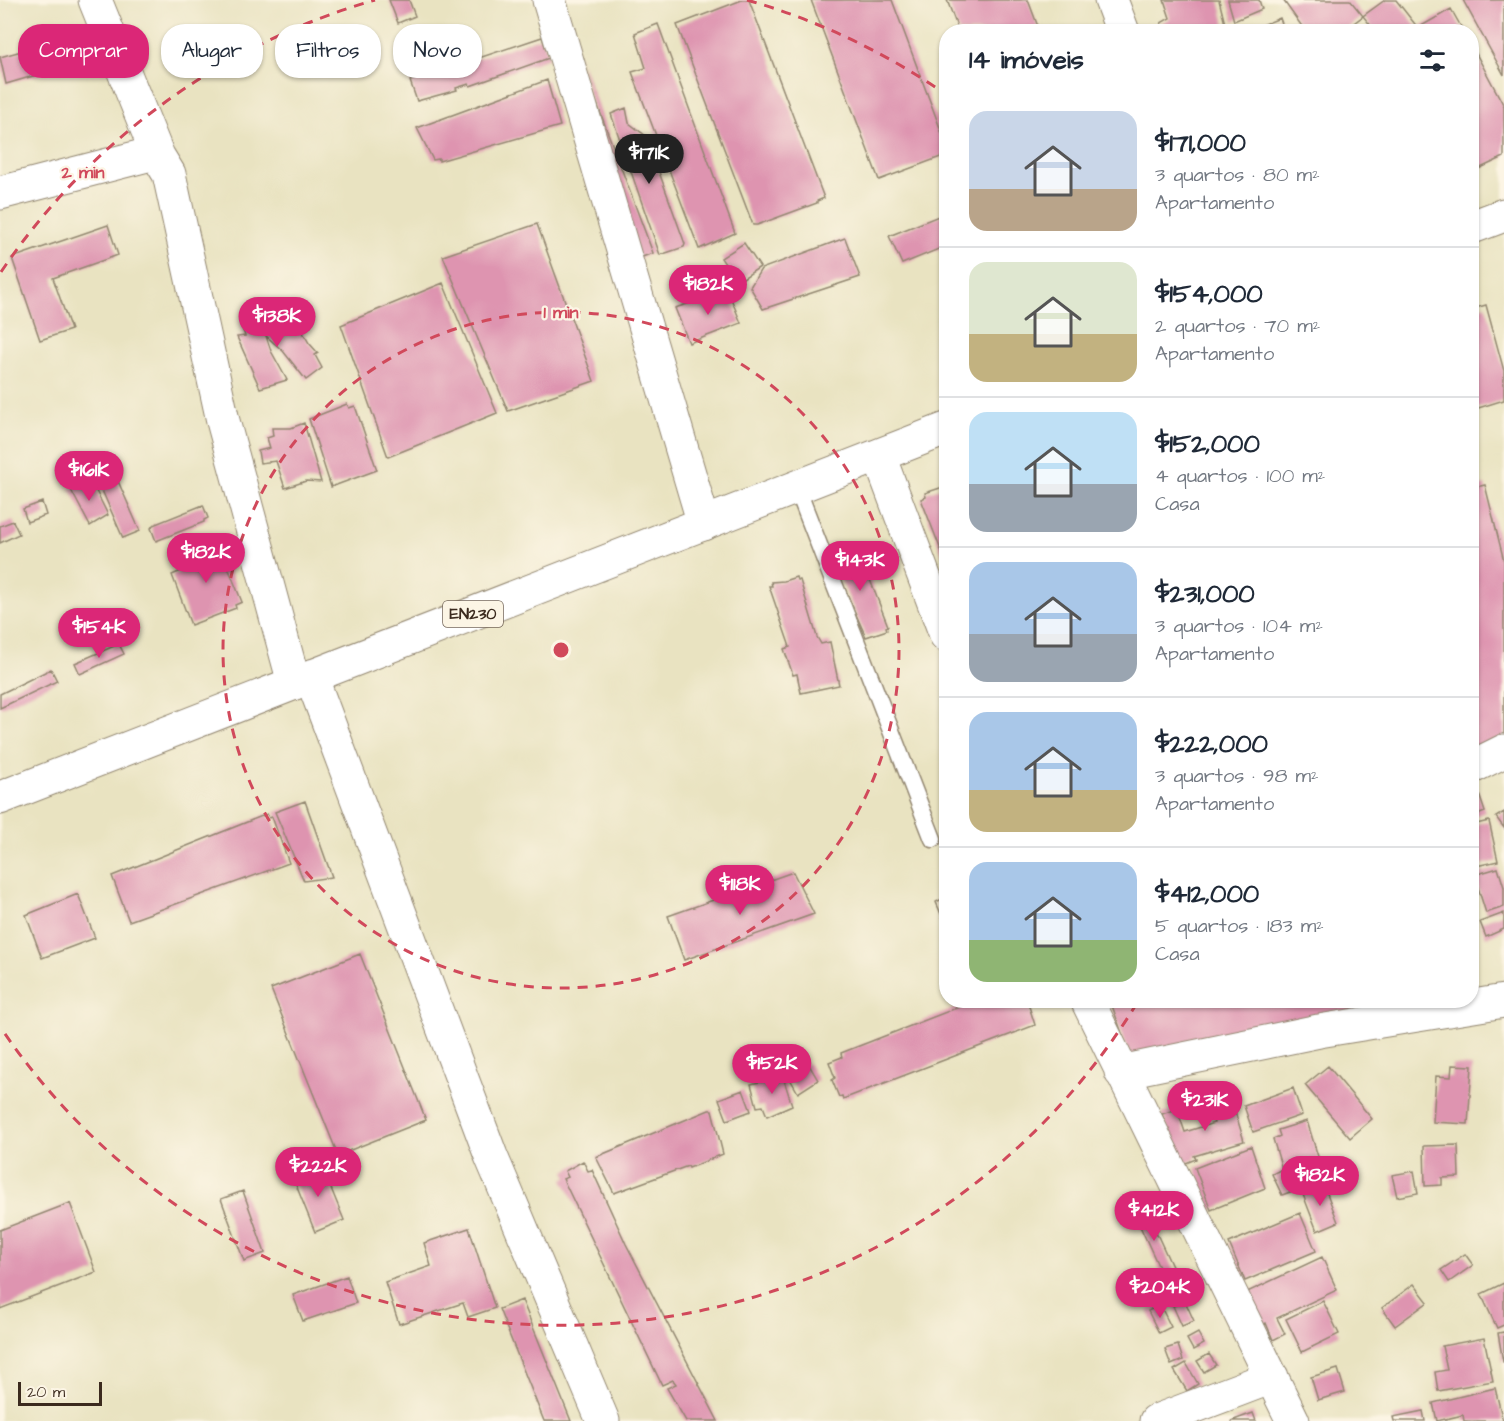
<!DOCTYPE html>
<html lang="pt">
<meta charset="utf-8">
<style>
body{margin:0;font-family:"Architects Daughter",sans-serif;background:#f6f6f7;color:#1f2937;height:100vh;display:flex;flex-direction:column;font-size:22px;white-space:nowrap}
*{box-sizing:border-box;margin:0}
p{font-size:20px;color:#747a83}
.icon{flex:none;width:33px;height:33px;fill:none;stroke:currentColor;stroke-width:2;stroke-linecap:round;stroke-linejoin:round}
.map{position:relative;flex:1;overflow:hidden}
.sheet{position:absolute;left:939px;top:24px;width:540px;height:984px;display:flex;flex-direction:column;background:#fff;border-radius:24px;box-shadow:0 2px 4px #0004}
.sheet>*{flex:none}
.top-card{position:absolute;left:18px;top:24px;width:570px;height:54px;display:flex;gap:12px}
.scale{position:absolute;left:18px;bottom:15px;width:84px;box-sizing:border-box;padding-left:6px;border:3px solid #3b2a1e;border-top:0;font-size:16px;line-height:21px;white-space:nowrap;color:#3b2a1e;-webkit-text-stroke:4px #fcf5e5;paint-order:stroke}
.price{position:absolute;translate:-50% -51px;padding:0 14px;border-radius:21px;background:#db2777;color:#fff;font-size:20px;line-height:39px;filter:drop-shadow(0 2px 3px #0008)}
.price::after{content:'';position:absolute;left:50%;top:36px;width:18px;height:14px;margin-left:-9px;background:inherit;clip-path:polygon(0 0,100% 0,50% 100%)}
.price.active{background:#222;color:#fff}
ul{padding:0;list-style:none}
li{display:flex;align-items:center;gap:18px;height:150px;padding:0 30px}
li+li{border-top:2px solid #e0e1e3}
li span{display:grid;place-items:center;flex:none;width:168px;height:120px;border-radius:18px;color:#555}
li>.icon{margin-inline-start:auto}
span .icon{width:72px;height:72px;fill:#fffc;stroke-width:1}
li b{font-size:26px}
h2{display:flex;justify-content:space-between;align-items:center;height:72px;padding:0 30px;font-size:26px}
.pill{padding:0 21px;border-radius:24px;background:#fff;box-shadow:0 2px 4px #0004;font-size:21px;line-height:54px}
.pill.active{background:#db2777;color:#fff}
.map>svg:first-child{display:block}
.building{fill:#de94b0}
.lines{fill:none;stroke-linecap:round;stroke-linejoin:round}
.service-casing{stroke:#928670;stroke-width:19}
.minor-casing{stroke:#928670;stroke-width:35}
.primary-casing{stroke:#928670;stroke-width:35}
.service{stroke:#fff;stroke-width:16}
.minor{stroke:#fff;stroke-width:33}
.primary{stroke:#fff;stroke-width:33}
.ring{fill:none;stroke:#d1495b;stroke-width:3;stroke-dasharray:10 8}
.labels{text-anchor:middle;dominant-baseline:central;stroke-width:4.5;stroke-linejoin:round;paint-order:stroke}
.shield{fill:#fcf5e5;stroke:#75675a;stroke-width:1.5}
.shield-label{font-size:16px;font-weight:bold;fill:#3b2a1e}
.centre{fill:#d1495b;stroke:#fcf5e5;stroke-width:3}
.ring-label{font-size:18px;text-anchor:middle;font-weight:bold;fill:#d1495b;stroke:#fcf5e5;stroke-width:4.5;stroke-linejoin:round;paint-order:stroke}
</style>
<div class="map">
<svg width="1504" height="1421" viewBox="0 0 1504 1421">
<rect width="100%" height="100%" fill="#fcf5e5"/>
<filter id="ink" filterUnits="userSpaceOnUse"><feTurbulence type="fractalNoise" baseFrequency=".0167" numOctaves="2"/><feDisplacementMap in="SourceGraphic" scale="12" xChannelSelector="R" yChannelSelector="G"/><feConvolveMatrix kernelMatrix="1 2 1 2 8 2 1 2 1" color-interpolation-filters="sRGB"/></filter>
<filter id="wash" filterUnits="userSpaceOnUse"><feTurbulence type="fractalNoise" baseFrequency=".008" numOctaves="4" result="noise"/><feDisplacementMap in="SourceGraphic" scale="24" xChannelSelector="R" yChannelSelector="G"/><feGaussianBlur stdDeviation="1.35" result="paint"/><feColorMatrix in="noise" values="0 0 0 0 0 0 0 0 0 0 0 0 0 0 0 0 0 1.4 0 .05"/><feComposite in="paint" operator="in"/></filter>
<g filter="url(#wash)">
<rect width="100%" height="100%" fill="#e9e3c1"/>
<g id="blocks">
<path class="building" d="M389 0H409L415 16 398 23Z
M742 0H749L824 198 817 201V203L757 225H753L677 25Z
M811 0H892L946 144V155L879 180Z
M947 0H1028L1040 32H959Z
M1164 0H1219L1227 32H1164L1161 23 1170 18Z
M1228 0H1259L1262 9 1234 21Z
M1283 0H1350L1363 16 1342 32H1306Z
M1385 0H1396L1418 28 1451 9 1464 32H1376L1363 16Z
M1463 0H1504V75Z
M1280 18 1285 32H1247V31Z
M658 24 735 233 699 249 632 72 646 68 635 33Z
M542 37 549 58 470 86 469 84 456 88 457 90 417 101 410 81Z
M57 41 64 67 6 84 0 57Z
M1472 46 1504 106V157L1472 172Z
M578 53 653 253 634 260Z
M547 80 560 126 439 161V159L433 160 417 128Z
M626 108 629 123 646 136 685 244 684 247 660 255 611 114Z
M946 213V246L902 264 889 236Z
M537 224 594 381 508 411 443 256Z
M108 225 118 255 53 278 71 330 40 340 12 258Z
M845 238 860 277 763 309 750 287 761 269Z
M744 243 760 267 737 282 721 258Z
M443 283 497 413 388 457 341 325Z
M728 291 741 323 689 343 675 308Z
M1486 305 1504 371V400L1472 410V309Z
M291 311 309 343 318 353 315 355 322 368 306 380 283 351 266 336 271 351 287 380 260 388 237 337 245 336 240 322 260 321Z
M347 404 349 408 355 406 377 470 331 487 309 419Z
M304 423 321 482 306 481 285 488 276 461 260 463 258 451 270 448 267 438 273 436 272 428H291Z
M114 472 140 531 123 538 97 479Z
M91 481 108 515 90 526 70 488Z
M1485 485 1504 561V750L1472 757V488Z
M946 486V563L921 499 926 497 925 493Z
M42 502 46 515 27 522 23 509Z
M203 505 208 518 204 520V522L156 541 151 528 153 525Z
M13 521 19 534 0 543V526Z
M217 540 242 602 235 605 236 608 191 625 172 575 186 569 180 555Z
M853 548 856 554H860L888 626 886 627 887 630 866 637 831 558 833 557 832 554H840Z
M796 577 797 580H800L817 637 821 644 830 642 839 685 801 693 797 674 793 675 784 649 790 647 769 586H772L771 582 784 581Z
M119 644 124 654 80 674 75 663Z
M51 669 57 681 0 708V694Z
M1476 785 1485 812 1472 817V786Z
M305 801 332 877 304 881 275 812Z
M1504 812V828L1496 817Z
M267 814 269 818 272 817 289 863 129 921 112 876Z
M1489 821 1498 861 1472 867V825Z
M1498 868 1504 887V907L1486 913 1474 875Z
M793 872 814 914 684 960 668 916Z
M78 894 95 938 42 958 26 915Z
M946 897V926L936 902Z
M1504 913V929L1486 937 1480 922Z
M360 954 426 1120 338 1155 271 989Z
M977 1000H1027L1035 1025 843 1099 842 1096 839 1097 832 1080 835 1078 829 1062 842 1057 841 1053Z
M1110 1000H1373L1374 1004 1328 1020 1137 1075Z
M808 1063 818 1080 798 1093 788 1075Z
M1452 1065 1472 1066 1468 1124 1433 1122 1436 1076 1451 1077Z
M1328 1066 1372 1119 1350 1138 1305 1085Z
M783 1077 792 1105 767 1116 763 1106 757 1107 751 1084Z
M1293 1088 1302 1115 1253 1132 1244 1106Z
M743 1090 751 1111 727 1120 719 1099Z
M1231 1098 1244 1141 1194 1156 1196 1159 1181 1165 1162 1114 1177 1109 1185 1132 1214 1123 1209 1104Z
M709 1110H712L723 1154 689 1168 688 1166 614 1193 596 1157Z
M1307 1121 1325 1179 1282 1195 1272 1174 1282 1169 1273 1139 1280 1136 1278 1130Z
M1458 1145 1459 1177 1442 1178V1185L1425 1186 1424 1146Z
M1251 1146 1265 1188 1211 1210 1195 1168Z
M583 1161 588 1171 592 1170 626 1244 718 1421H686L667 1388 676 1384 673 1380 662 1385 563 1179 568 1177 565 1171Z
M321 1164 344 1220 315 1232 292 1175Z
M1414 1171 1418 1193 1397 1197 1392 1175Z
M1323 1183 1338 1222 1317 1231 1302 1192Z
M243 1191 265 1253 244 1261 221 1199Z
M70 1203 96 1272 0 1309V1230Z
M1145 1208 1174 1271 1163 1276 1134 1213Z
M1300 1213 1316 1251 1245 1281 1229 1243Z
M469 1228 495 1308 468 1317 463 1303 399 1324 385 1282 431 1266 424 1243Z
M1465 1254 1473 1265 1449 1282 1441 1270Z
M1322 1257 1337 1290 1277 1318 1285 1334 1273 1340 1266 1323 1260 1326 1245 1293Z
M347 1276 356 1303 303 1321 293 1295Z
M1504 1283V1325L1497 1328 1481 1294Z
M1414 1284 1428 1302 1395 1326 1382 1308Z
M522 1300 571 1421H544L499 1309Z
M1185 1301 1194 1321 1182 1326 1173 1306Z
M1323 1301 1339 1334 1302 1352 1286 1319Z
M1160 1305 1171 1327 1159 1333 1148 1311Z
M1504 1332V1362H1503L1498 1333Z
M1198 1333 1204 1344 1193 1350 1187 1339Z
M1484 1338 1493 1381 1438 1391 1435 1372 1447 1370 1442 1346Z
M1178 1345 1183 1360 1171 1365 1165 1349Z
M1209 1354 1216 1365 1204 1372 1197 1361Z
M1186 1363 1198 1384 1187 1391 1174 1370Z
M1338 1369 1345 1392 1318 1400 1311 1377Z
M1495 1388 1503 1421H1464L1463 1415 1437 1421 1433 1403Z
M1423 1411 1425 1421H1394L1393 1417Z
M1253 1413 1256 1421H1231Z"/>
</g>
</g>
<g filter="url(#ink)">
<use href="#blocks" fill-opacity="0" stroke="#928670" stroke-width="1.5"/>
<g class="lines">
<defs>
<path id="service" d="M797 488 933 839"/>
<path id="minor" d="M95 0 158 156 169 174 223 421 294 683
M549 0 704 524
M1111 0 1123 32
M0 193 147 155 158 156
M879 456 946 635
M311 676 491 1156 603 1421
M1472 767 1504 751
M1087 1000 1293 1421
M1121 1072 1319 1031 1504 1001
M1156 1421 1272 1377"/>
<path id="primary" d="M1472 227 1504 215
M0 798 946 429"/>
</defs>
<use href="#service" class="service-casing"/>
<use href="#minor" class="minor-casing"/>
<use href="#primary" class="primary-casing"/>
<use href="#service" class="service"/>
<use href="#minor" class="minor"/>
<use href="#primary" class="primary"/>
</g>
</g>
<g class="ring">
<circle cx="561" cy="650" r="338"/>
<path d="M1137 1003A676 676 0 0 1 1 1028M1 272A676 676 0 0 1 375 0M747 0A676 676 0 0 1 944 93"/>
</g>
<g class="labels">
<rect class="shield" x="443" y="601" width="60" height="26" rx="4.5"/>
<g class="shield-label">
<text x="473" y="614">EN230</text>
</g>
</g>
<circle cx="561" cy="650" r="9" class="centre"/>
<g class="ring-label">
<text x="83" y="178">2 min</text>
<text x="561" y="318">1 min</text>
</g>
</svg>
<div class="scale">20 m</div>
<b class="price active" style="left:649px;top:185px">$171K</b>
<b class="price" style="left:708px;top:316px">$182K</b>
<b class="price" style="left:277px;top:348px">$138K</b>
<b class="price" style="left:89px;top:502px">$161K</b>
<b class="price" style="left:206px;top:584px">$182K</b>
<b class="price" style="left:860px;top:592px">$143K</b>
<b class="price" style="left:99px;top:659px">$154K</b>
<b class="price" style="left:740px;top:916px">$118K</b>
<b class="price" style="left:772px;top:1095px">$152K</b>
<b class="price" style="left:1205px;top:1132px">$231K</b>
<b class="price" style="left:318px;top:1198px">$222K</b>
<b class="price" style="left:1320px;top:1207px">$182K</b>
<b class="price" style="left:1154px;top:1242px">$412K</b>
<b class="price" style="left:1160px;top:1319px">$204K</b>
<div class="top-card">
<a class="pill active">Comprar</a>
<a class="pill">Alugar</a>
<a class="pill">Filtros</a>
<a class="pill">Novo</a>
</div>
<section class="sheet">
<h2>14 imóveis<svg class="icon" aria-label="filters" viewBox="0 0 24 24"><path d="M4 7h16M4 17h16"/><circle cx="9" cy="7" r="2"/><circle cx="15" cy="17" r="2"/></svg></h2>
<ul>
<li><span style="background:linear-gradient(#c9d6e8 65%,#b9a48a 0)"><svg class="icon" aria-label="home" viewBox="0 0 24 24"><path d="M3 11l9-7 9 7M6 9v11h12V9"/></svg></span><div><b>$171,000</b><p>3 quartos · 80 m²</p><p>Apartamento</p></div></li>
<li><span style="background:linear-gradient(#dfe7d0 60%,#c2b280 0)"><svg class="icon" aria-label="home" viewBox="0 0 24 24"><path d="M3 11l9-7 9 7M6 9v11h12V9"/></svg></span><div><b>$154,000</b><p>2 quartos · 70 m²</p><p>Apartamento</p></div></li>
<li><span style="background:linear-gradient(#bfe0f5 60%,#9aa5b1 0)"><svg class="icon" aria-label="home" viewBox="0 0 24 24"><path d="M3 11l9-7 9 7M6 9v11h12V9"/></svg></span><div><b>$152,000</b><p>4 quartos · 100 m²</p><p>Casa</p></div></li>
<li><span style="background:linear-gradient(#a9c7e8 60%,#9aa5b1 0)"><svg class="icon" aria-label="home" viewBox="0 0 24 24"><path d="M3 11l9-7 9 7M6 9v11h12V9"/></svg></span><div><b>$231,000</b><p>3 quartos · 104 m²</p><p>Apartamento</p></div></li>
<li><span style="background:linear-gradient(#a9c7e8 65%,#c2b280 0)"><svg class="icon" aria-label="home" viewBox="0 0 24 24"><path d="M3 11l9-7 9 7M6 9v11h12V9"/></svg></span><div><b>$222,000</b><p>3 quartos · 98 m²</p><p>Apartamento</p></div></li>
<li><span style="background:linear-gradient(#a9c7e8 65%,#8fb573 0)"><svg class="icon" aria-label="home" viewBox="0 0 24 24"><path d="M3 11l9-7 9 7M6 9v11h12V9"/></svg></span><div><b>$412,000</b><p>5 quartos · 183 m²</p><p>Casa</p></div></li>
</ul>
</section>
</div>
